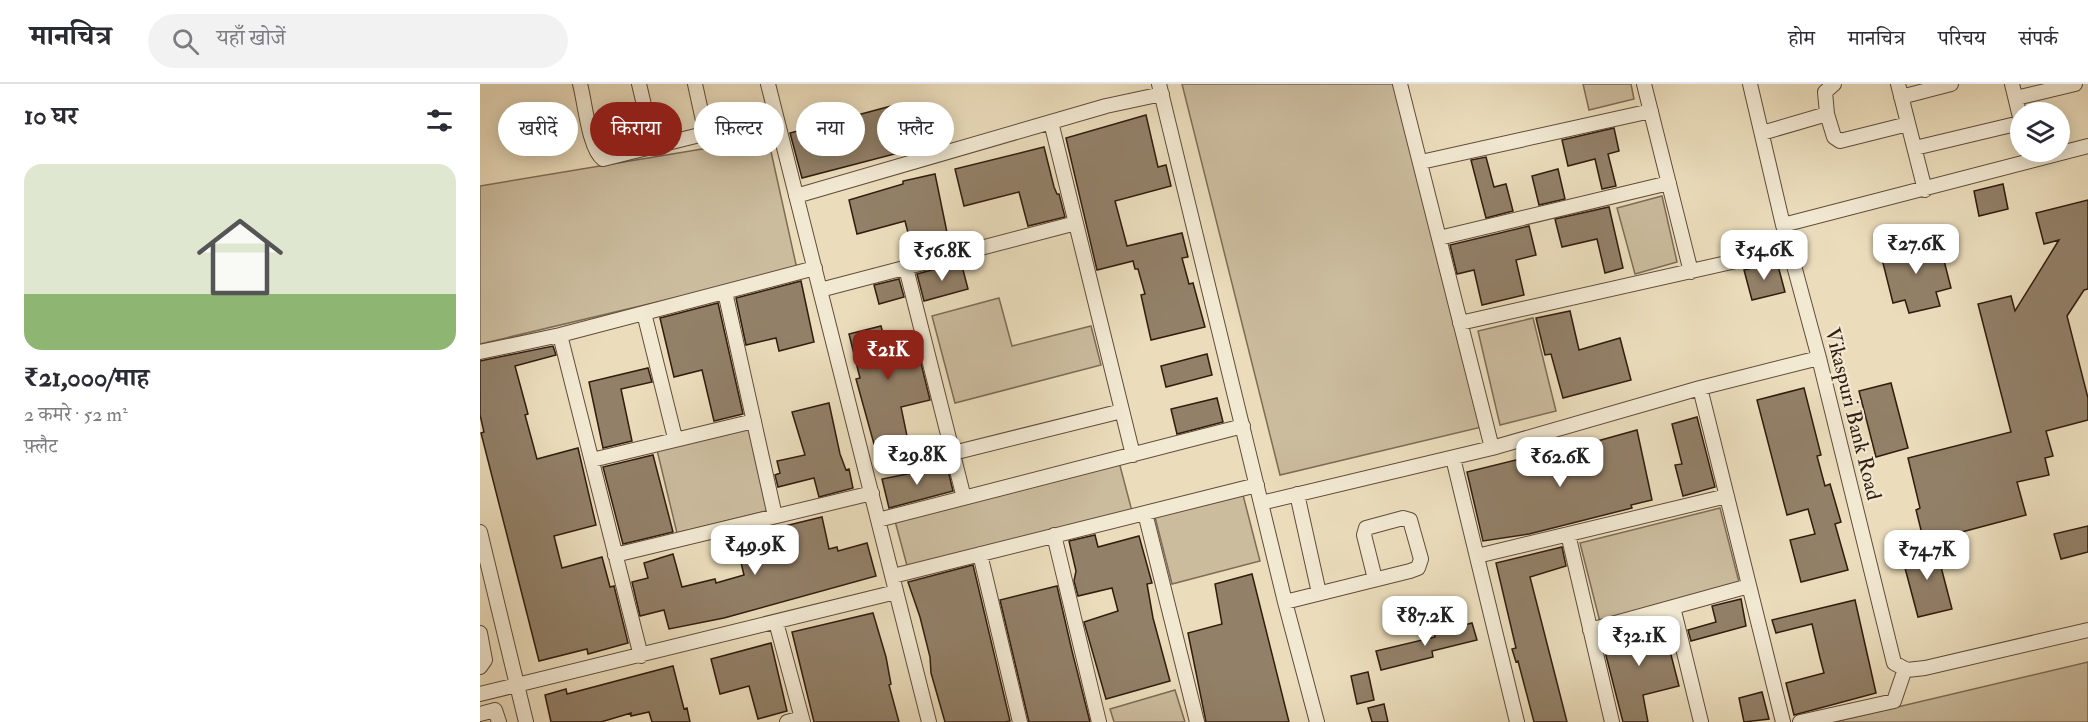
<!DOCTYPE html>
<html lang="hi">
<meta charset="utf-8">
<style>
body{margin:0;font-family:"IM FELL Double Pica","Noto Serif Devanagari",serif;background:#f2f2f3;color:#2b2b33;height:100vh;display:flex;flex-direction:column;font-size:22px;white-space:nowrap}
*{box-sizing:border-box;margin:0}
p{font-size:20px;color:#7c7c81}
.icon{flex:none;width:33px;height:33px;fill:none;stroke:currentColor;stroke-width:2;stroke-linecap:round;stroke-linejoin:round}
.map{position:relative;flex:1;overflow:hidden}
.drawer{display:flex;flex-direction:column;background:#fff;width:480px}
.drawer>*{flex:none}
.guide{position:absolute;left:18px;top:18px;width:570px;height:54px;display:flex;gap:12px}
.fabs{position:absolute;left:1530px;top:18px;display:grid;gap:12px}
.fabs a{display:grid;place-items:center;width:60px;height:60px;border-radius:50%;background:#fff;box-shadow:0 3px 15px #0003;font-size:30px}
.price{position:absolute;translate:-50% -51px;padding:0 14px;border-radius:12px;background:#fff;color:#222;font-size:20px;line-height:39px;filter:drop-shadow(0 2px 3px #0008)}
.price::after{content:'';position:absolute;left:50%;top:36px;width:18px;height:14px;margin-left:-9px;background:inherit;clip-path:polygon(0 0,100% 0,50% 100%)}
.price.selected{background:#8f2418;color:#fff}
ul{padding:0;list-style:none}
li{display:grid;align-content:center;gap:12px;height:318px;padding:0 24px}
li span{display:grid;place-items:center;height:186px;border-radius:18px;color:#555}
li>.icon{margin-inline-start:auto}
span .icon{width:108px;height:108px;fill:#fffc;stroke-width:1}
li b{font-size:26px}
h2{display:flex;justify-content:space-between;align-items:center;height:72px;padding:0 24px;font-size:26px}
.chip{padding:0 21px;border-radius:27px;background:#fff;box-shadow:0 3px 15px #0003;font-size:21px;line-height:54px}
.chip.selected{background:#8f2418;color:#fff}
header{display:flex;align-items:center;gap:36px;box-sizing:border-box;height:84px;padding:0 30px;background:#fff;border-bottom:2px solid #e1e1e2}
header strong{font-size:28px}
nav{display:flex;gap:33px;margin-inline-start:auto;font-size:21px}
.search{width:420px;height:54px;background:#f2f2f3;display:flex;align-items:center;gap:15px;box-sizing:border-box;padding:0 21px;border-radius:33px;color:#7c7c81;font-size:22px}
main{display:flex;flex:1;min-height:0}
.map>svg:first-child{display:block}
.green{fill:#cbbc9e;stroke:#7e6c56;stroke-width:1.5}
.building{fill:#928068;stroke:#311c0e;stroke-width:1.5}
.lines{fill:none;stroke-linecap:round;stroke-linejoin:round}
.minor-casing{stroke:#604c3a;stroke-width:16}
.minor{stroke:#f2e9d3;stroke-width:14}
.labels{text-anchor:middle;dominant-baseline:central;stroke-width:4.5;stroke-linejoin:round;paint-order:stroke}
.street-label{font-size:21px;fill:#311c0e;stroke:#f2e9d3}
</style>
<header>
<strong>मानचित्र</strong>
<div class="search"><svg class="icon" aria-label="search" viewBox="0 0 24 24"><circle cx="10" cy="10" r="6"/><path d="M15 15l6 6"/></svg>यहाँ खोजें</div>
<nav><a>होम</a><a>मानचित्र</a><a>परिचय</a><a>संपर्क</a></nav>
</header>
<main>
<section class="drawer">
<h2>10 घर<svg class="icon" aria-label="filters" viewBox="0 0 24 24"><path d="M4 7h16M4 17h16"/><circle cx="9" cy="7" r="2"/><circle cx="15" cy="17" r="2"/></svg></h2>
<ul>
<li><span style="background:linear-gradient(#dfe7d0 70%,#8fb573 0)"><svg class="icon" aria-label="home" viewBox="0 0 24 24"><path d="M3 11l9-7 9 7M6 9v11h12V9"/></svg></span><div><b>₹21,000/माह</b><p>2 कमरे · 52 m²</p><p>फ़्लैट</p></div></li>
</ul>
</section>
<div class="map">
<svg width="1608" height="638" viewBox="0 0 1608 638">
<rect width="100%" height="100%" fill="#ebddbc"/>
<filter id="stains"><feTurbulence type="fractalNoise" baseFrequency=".00333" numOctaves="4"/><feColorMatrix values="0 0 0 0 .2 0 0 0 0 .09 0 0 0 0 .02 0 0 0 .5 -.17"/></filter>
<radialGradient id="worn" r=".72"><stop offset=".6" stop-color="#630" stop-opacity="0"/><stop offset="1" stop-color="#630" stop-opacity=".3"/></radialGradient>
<path class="green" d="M702 0H921L1006 342 800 391Z
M1103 0H1151L1154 15 1109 26Z
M288 54 317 185 0 260V102Z
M1182 112 1197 178 1155 190 1137 124Z
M519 214 532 262 611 242 621 281 475 319 452 232Z
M1053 234 1076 327 1020 341 998 247Z
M273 342 294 425 197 449 177 366Z
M639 378 653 431 429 489 415 437Z
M763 411 780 477 692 500 675 433Z
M1240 424 1260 502 1120 538 1100 459Z
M1608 578V638H1354Z
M695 606 705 638H634L630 625Z"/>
<path class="building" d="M415 21 426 67 322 94 310 49Z
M666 31 678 83 686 81 691 102 635 117 647 162 702 149 708 173 702 174 709 200 713 199 725 243 671 256 661 211 665 210 658 185H655L653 177 617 186 586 54Z
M142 38 146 56 125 62 120 44Z
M1134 44 1139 67 1128 70 1136 102 1122 105 1115 75 1088 82 1082 56Z
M564 63 574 103 577 110H579L585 133 548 142 539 108 484 122 475 85Z
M1006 73 1014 103 1026 100 1033 127 1006 134 991 76Z
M1078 85 1085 115 1059 121 1052 92Z
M455 90 470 163 434 172 425 137 377 150 369 116 423 100V97Z
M1523 100 1528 125 1499 132 1494 107Z
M1608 116V205L1604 206 1587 232 1608 314V336L1566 347 1573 372 1565 374 1569 391 1537 398 1546 431 1444 458 1436 426 1440 424 1428 374 1531 348 1498 220 1531 212 1535 227 1579 156 1564 160 1556 129Z
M1129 123 1143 184 1125 189 1117 155 1082 163 1075 135Z
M1049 142 1056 171 1036 176 1044 211 1002 221 994 186 977 190 970 161Z
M1443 153 1446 164 1460 161 1471 204 1456 208 1460 222 1429 229 1425 216 1413 219 1402 175 1414 172 1411 161Z
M481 178 488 205 444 217 437 190Z
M1297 178 1305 208 1272 216 1264 186Z
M419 195 424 213 399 220 394 201Z
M321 197 334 258 299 267 296 254 266 261 256 214Z
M238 219 263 330 234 337 222 286 194 293 180 234Z
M1090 227 1099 266 1140 254 1151 296 1083 314 1071 270 1065 271 1056 234Z
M401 242 405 258 434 251 450 316 421 323 427 352 394 360 376 295 380 294 369 250Z
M73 262 76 271 35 282 48 330 45 331 57 375 98 364 116 441 74 452 82 484 122 473 130 503 134 502 148 559 108 570 107 565 59 577 1 349 4 348 0 331V277Z
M727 270 732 291 686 303 681 282Z
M168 284 172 298 141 305 152 357 123 364 109 298Z
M1411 299 1428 364 1396 373 1379 307Z
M1324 304 1341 371 1337 372 1345 402 1350 400 1361 438 1355 440 1368 486 1321 498 1310 456 1335 450 1328 425 1307 431 1277 316Z
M737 314 743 338 697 350 691 325Z
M349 319 360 370 366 386 369 385 373 404 339 413 334 394 298 403 295 391 300 389 297 377 325 371 312 328Z
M1217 333 1235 403 1203 412 1195 381 1202 380 1192 340Z
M1157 346 1172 416 1151 421 1152 424 1049 450 1003 457 987 388 1048 373 1049 376Z
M173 371 193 448 143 460 123 383Z
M467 382 473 407 409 424 402 395Z
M342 433 349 465 357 463 358 467 387 459 396 492 244 534 189 545 184 526 160 532 152 498 168 494 164 479 193 470 202 503 235 495 236 499 264 491 256 458 269 455 268 451Z
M1608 442V468L1581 475 1574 450Z
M615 451 618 463 659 452 672 499 667 500 673 534 690 597 626 615 604 538 638 527 632 504 598 512 594 497 596 487 589 457Z
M1455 460 1472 525 1438 533 1421 469Z
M1082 463 1086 482 1050 493 1087 638H1054L1038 577 1036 578 1032 565 1036 564 1016 479Z
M493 481 530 637 525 638H465L451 589 450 573 440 533 428 498Z
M772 490 809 638H726L708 549 742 540 735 500Z
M577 502 592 567 610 638H549L520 516Z
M1261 515 1266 542 1211 557 1208 546 1236 538 1232 522Z
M1375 516 1396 609 1314 631 1306 599 1344 589 1340 574 1332 540 1296 549 1292 536Z
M393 529 406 573 411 600 409 601 419 638H334L312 548Z
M1182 536 1199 602 1163 611 1168 638H1143L1121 552Z
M992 539 997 556 952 567 953 573 901 586 896 567 955 553 954 549Z
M291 559 307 627 278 635 269 602 240 610 231 575Z
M193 582 204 625 207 624 210 638H172L169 628 151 632V629L121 638H71L65 611 86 605 87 610Z
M888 588 894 616 877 620 871 592Z
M1282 608 1289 635 1264 638 1259 614Z
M904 620 908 638H892L888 624Z"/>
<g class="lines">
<defs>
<path id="minor" d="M100 0C105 18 109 65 123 75L296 32
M159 0 174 63
M215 0 226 50
M288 0 449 638
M679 0 805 518 837 638
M920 0 1012 364
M1164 0 1211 188
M1270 0 1303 141 1339 274 1414 579 1427 586 1445 584 1608 546
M1354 0 1345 8 1347 30 1354 53 1360 57 1428 40
M1418 0 1445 106
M1532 0 1540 33
M1421 13 1471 0
M1536 14 1595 0
M571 38 653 371
M1282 49 1347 30
M1435 64 1540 39
M941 78 1171 27
M316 112 626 22 682 10
M1303 141 1608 62
M959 154 1189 99
M426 184 484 414
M340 206 596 139
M245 208 295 432
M164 229 195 354
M980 239 1309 165
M80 251 161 572
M0 268 80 251 335 184
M1220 304 1303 638
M473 369 642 327
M973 374 1037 638
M112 376 274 337
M817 410 839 509
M781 419 1012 364 1220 304 1339 274
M665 429 717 638
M398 436 763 342
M0 448 46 638
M1088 450 1132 638
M574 451 619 638
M500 470 540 638
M135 471 392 409
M997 472 1247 412
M413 492 777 401
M805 518 930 487 938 484 941 475 930 436 923 434 886 444 884 451 895 495
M1193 523 1221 638
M296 538 323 638
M1110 546 1269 502
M0 549 5 576 0 583
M0 610 416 508
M0 630 15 626 19 638
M307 638 322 634
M1320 638 1414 617 1425 585"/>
</defs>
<use href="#minor" class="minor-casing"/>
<use href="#minor" class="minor"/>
</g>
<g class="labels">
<g class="street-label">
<text transform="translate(1373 330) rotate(76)">Vikaspuri Bank Road</text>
</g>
</g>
<rect width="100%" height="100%" filter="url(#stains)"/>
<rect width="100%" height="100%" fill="url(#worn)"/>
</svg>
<div class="fabs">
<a><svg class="icon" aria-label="layers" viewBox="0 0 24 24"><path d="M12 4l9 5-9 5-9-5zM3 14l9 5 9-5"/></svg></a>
</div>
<b class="price" style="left:1436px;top:191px">₹27.6K</b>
<b class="price" style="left:1284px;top:197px">₹54.6K</b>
<b class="price" style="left:462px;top:198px">₹56.8K</b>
<b class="price selected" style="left:408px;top:297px">₹21K</b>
<b class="price" style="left:437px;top:402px">₹29.8K</b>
<b class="price" style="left:1080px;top:404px">₹62.6K</b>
<b class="price" style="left:275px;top:492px">₹49.9K</b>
<b class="price" style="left:1447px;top:497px">₹74.7K</b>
<b class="price" style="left:945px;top:563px">₹87.2K</b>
<b class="price" style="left:1159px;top:583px">₹32.1K</b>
<div class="guide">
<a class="chip">खरीदें</a>
<a class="chip selected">किराया</a>
<a class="chip">फ़िल्टर</a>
<a class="chip">नया</a>
<a class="chip">फ़्लैट</a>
</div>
</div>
</main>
